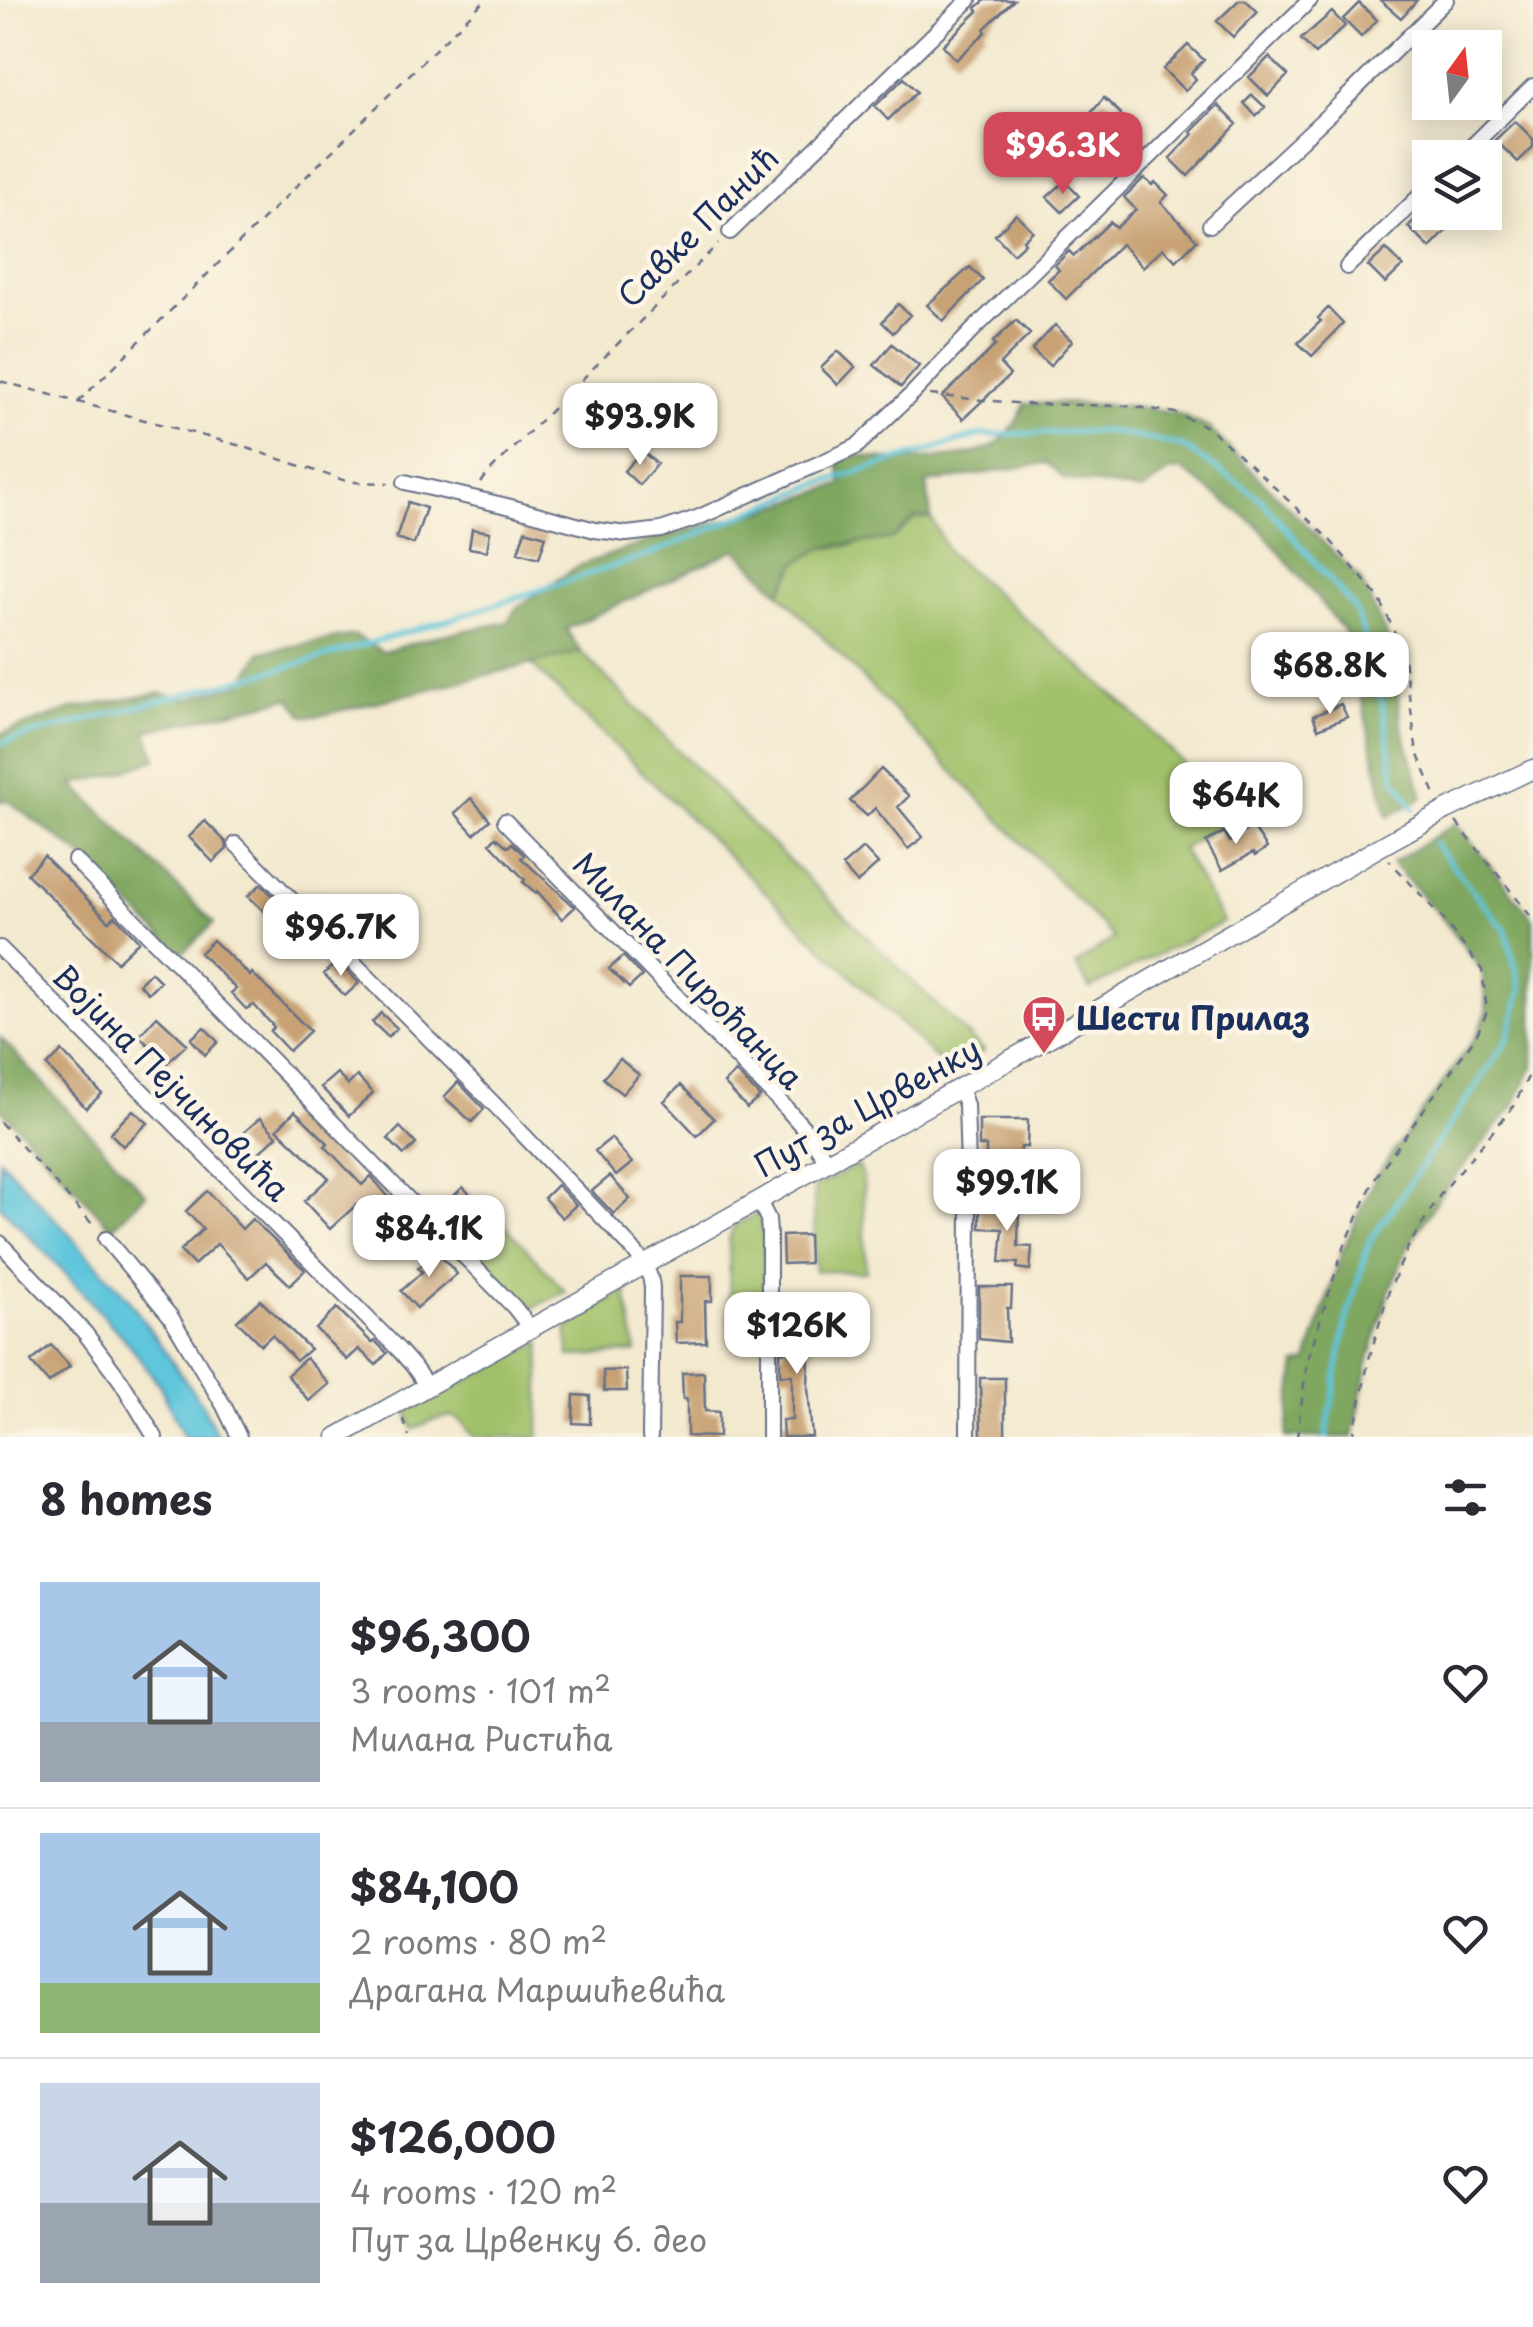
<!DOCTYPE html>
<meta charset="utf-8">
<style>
body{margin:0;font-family:"Playpen Sans",sans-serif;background:#f2f2f3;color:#2b2b33;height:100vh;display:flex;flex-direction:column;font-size:38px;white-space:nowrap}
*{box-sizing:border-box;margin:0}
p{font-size:32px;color:#7c7c81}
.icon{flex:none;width:55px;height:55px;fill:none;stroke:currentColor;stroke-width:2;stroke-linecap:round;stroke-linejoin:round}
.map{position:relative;height:1437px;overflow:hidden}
.details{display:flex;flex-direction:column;background:#fff;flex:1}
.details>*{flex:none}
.needle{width:65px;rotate:15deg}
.tools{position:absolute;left:1412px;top:30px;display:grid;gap:20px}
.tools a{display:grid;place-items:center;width:90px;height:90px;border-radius:0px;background:#fff;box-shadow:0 5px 25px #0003;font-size:50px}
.price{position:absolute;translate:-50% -85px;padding:0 22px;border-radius:20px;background:#fff;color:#222;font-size:32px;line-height:65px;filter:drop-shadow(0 2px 5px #0008)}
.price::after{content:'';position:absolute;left:50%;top:60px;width:30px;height:22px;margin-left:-15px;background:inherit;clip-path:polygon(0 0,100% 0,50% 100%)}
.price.current{background:#d1495b;color:#fff}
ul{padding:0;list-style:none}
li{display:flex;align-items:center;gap:30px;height:250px;padding:0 40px}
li+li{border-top:2px solid #e1e1e2}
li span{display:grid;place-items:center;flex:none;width:280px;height:200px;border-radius:0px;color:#555}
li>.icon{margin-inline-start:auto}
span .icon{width:120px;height:120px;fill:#fffc;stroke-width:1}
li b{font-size:42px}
h2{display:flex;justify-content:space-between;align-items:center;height:120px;padding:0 40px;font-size:42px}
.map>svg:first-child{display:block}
.green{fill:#a1c16a;stroke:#5e7864;stroke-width:2.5}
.forest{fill:#80a75e;stroke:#4e6b5e;stroke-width:2.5}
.water{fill:#5fc6dc;stroke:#3d7a9d;stroke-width:2.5}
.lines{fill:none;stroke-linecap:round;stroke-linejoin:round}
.stream{stroke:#5fc6dc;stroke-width:5}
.building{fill:#c8a275}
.minor-casing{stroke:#677086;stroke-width:18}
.tertiary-casing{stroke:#677086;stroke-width:21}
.path{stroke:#677086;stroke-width:2.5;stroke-dasharray:8 8;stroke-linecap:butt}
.minor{stroke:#fff;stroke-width:14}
.tertiary{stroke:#fff;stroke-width:18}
.labels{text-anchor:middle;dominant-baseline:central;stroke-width:9;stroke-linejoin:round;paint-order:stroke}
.street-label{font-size:32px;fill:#1b2f5e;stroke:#fcf5e5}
.poi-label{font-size:32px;font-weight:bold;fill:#1b2f5e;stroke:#fcf5e5;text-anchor:start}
</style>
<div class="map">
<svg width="1533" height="1437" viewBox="0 0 1533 1437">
<rect width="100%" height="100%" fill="#fcf5e5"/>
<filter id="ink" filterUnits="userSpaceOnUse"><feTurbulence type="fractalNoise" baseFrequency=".01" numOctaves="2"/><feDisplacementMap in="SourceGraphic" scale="20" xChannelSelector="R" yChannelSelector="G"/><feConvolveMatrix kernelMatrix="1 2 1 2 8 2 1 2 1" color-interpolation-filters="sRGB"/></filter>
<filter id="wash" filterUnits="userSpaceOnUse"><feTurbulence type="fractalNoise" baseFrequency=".0048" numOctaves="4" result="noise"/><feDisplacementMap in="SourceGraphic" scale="40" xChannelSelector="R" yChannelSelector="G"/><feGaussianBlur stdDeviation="2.25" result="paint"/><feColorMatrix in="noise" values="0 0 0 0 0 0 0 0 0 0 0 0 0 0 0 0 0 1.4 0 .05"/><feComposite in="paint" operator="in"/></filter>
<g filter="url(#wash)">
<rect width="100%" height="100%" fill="#f3e9cf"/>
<path class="green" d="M915 518H931L949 553 1125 705 1237 817 1182 849 1223 922 1090 988 1076 965 1114 938 780 593 797 563 822 548 853 545Z
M581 652 732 805 984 1051 948 1070 530 663Z
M858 1165 863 1177 866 1272 815 1271 814 1187Z
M493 1212 566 1292 527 1310 460 1241Z
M760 1212 764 1247 762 1340H730L729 1239 734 1226Z
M626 1291 636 1352 569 1357 567 1328Z
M541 1342 539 1437H474L462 1422 452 1416 433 1420 413 1429 407 1412Z"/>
<path class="forest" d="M1060 403 1131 406 1175 413 1209 428 1360 579 1392 647 1401 724 1423 797 1388 817 1347 635 1258 526 1182 470 1170 471 1142 491 1064 479 1047 463 927 483 931 518H915L893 538 822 548 797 563 780 593 736 549 566 629 581 652 319 716H304L290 698 147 731 156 759 117 774 73 784 214 923 180 955 76 851 5 799 0 802V734L72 709 161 693 186 699 241 684 261 652 354 635 383 652 437 636 508 622 516 608 578 566 657 538 766 510 842 484 838 462C861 450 860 458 883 459 907 461 962 458 985 450 1004 443 1018 421 1025 404Z
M1456 823 1533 919V1067L1513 1107 1440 1195 1408 1247 1389 1292 1369 1359 1353 1437H1286L1296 1364 1307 1362 1342 1252 1375 1178 1476 1036 1487 1012 1482 970 1443 919 1392 863Z
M0 1037 146 1194 112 1228 0 1108Z"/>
<path class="water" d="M0 1159 127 1297 202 1404 218 1437H184L160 1386 132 1348 66 1274 0 1206Z"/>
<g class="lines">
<path class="stream" d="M0 743 306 662 454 618 651 554 818 484 980 435 1108 431 1182 446 1259 497 1355 609 1378 678 1394 776 1414 809
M1326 1437 1346 1321 1370 1241 1507 1041 1521 989 1506 931 1434 843"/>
</g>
<g id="blocks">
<path class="building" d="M985 0H1014L984 29 986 32 956 60 943 45 978 11 976 8Z
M1239 0H1246L1258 12 1233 37 1217 21Z
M1380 0H1417L1401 18Z
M1359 3 1377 20 1361 37 1343 19Z
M1332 12 1345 26 1315 54 1301 39Z
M1188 45 1204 60 1191 73 1196 79 1185 91 1163 69Z
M1269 57 1288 75 1268 96 1249 77Z
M904 78 917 92 888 120 875 106Z
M1252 95 1265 107 1256 116 1244 103Z
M1104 98 1121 114 1102 135 1085 120Z
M1218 105 1237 124 1188 176 1170 158 1193 134 1191 132Z
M1515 121 1533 139V147L1518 162 1495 140Z
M1109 137 1125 154 1110 169 1093 152Z
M1144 178 1152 185 1155 182 1168 195 1161 202 1197 240 1176 261 1163 248 1143 267 1121 244 1066 299 1048 280 1059 270 1055 265 1069 251 1074 256 1110 222 1116 228 1136 210 1124 197Z
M1065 181 1079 196 1062 212 1047 197Z
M1422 212H1442L1453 224 1430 248 1408 227Z
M1016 214 1033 231 1023 240 1025 243 1013 254 995 235Z
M1386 249 1403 266 1385 283 1368 266Z
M970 267 983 280 943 321 927 305Z
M898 304 910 315 893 333 882 322Z
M1328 308 1343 324 1312 356 1298 343 1321 321 1318 318Z
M1016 320 1030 334 1000 364 1010 375 963 419 942 397 996 345 993 342Z
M1055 325 1072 341 1050 366 1032 350Z
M892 344 919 366 901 387 874 365Z
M838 351 855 367 838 385 821 368Z
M642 451 657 464 639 485 624 471Z
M408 502 426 508 414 544 396 538Z
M472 529 490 532 487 551 469 548Z
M525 530 546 536 539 558 518 552Z
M1341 704 1347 717 1318 729 1313 716Z
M881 769 909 796 898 807 923 837 908 849 875 808 867 816 850 801Z
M471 798 490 820 474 834 455 813Z
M205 821 226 842 227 849 213 862 189 837Z
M1252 826 1267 848 1255 856 1253 853 1222 870 1206 842 1224 832 1230 842Z
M496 837 508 847 512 843 524 855 521 858 575 907 562 919 537 891 536 893 523 882 525 880 490 843Z
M863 848 878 864 857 883 842 866Z
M44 856 109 921 115 916 139 941 117 962 27 874Z
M261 884 283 906 270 917 248 896Z
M213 940 250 976 252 973 310 1031 289 1051 270 1031 274 1027 254 1005 246 1009 231 993 236 989 200 953Z
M623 956 642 976 629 988 609 969Z
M337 961 359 983 345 996 324 974Z
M151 972 160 981 148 993 139 984Z
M381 1013 397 1028 388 1037 372 1022Z
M157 1016 187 1044 167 1063 139 1036Z
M204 1027 218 1042 205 1055 191 1039Z
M62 1051 102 1094 86 1108 47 1066Z
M620 1059 639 1075 622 1094 603 1078Z
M736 1072 760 1097 747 1108 724 1083Z
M337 1073 348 1085 357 1076 373 1093 349 1116 321 1087Z
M458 1082 484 1109 472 1122 444 1097Z
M681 1085 714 1119 697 1136 664 1101Z
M133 1110 148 1123 123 1146 110 1133Z
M295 1111 328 1143 325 1146 362 1185 371 1176 411 1224 390 1242 356 1205 330 1229 304 1201 329 1178 277 1129Z
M260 1118 277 1136 251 1160 234 1141Z
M979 1120H1028L1027 1147H1021L1020 1166H986V1146H979Z
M400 1127 416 1144 404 1155 388 1139Z
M611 1138 632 1163 616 1176 595 1151Z
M610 1176 630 1199 614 1214 592 1191Z
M557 1185 576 1205 562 1218 544 1198Z
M463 1187 481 1206 460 1225 443 1206Z
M207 1191 242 1229 252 1219 305 1270 290 1285 266 1262 249 1278 217 1244 194 1265 180 1251 203 1229 186 1211Z
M980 1206 1019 1207 1018 1246 1032 1247 1030 1270 1017 1268 1018 1263 1000 1262 1003 1229 980 1228Z
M808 1235 809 1263 783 1264 782 1236Z
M437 1252 457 1274 417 1308 401 1291 422 1272 418 1268Z
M680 1276H712V1301H705L706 1342 676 1343 675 1322H680Z
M979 1287H1012L1011 1308H1007L1008 1342 979 1339Z
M260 1300 310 1349 296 1361 272 1335 261 1345 237 1321Z
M337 1308 372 1343 375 1341 387 1353 376 1365 359 1349 347 1360 316 1329Z
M810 1320 808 1387 812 1437H783L782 1420H792V1375H780V1352H785L784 1321Z
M51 1345 70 1366 49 1383 31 1362Z
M306 1358 329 1384 309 1401 287 1375Z
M626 1370 627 1391H604L603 1371Z
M704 1372 705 1411 719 1412V1437L687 1436V1399H683L682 1373Z
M980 1378H1005V1437H981Z
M574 1395 590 1396V1424L573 1423Z"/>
</g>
</g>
<g filter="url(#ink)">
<use href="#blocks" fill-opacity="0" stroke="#677086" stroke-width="2.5"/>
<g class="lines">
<defs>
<path id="minor" d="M1460 158 1533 86
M1210 225 1339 105 1446 0
M730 232 969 0
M1347 267 1430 186
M405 482 511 507 595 530 627 534 661 530 697 518 856 447 913 393 973 330 1310 0
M505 821 786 1108 808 1133 828 1163
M236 844 492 1102 630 1246C640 1259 651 1270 652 1288L650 1437
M75 860 514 1307 531 1329
M0 948 399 1350 413 1366 427 1386
M960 1088 966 1105 969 1197 968 1437
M759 1201 768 1219 769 1234V1437
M106 1239 171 1317 224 1406 239 1437
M0 1243 85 1333 121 1381 155 1437"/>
<path id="tertiary" d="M337 1437 1063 1030 1378 848 1446 810 1533 769"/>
</defs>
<use href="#minor" class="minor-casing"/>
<use href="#tertiary" class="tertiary-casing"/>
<path class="path" d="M0 381 241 446 349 482 389 483
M930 395 1025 404 1131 406 1175 413 1209 428 1255 469 1330 540 1380 599 1403 652 1417 753 1436 796
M78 402 485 0
M481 483 488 473 718 244
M1456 822 1533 919
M0 1122 95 1227
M403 1419 409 1437
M1297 1437 1307 1362 1342 1252 1375 1178 1476 1036 1487 1012 1482 970 1443 919 1389 860
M1353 1437 1369 1359 1389 1291 1408 1247 1440 1195 1513 1107 1533 1067"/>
<use href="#minor" class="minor"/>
<use href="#tertiary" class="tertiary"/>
</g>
</g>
<defs>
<symbol id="bus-pin" viewBox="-11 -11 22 30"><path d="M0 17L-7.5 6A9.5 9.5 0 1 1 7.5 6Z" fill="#d1495b" stroke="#fcf5e5"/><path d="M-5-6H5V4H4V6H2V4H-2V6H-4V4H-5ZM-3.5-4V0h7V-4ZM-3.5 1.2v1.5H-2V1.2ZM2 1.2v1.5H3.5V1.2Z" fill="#fff"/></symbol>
</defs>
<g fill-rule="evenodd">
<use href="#bus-pin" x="1019" y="992" width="50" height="68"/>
</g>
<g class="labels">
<g class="street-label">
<text transform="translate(697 226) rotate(-45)">Савке Панић</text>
<text transform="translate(689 970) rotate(46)">Милана Пироћанца</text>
<text transform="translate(172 1082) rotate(45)">Војина Пејчиновића</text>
<text transform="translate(867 1106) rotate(-29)">Пут за Црвенку</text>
</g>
<g class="poi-label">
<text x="1076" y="1017">Шести Прилаз</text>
</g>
</g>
</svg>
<div class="tools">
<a><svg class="needle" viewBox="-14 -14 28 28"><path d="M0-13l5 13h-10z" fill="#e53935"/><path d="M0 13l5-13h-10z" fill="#7c7c81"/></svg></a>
<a><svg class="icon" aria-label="layers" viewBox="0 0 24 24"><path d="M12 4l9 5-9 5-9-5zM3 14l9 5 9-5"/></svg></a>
</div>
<b class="price current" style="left:1063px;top:197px">$96.3K</b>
<b class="price" style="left:640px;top:468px">$93.9K</b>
<b class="price" style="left:1330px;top:717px">$68.8K</b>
<b class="price" style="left:1236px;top:847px">$64K</b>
<b class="price" style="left:341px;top:979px">$96.7K</b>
<b class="price" style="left:1007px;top:1234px">$99.1K</b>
<b class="price" style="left:429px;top:1280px">$84.1K</b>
<b class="price" style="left:797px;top:1377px">$126K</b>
</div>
<section class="details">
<h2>8 homes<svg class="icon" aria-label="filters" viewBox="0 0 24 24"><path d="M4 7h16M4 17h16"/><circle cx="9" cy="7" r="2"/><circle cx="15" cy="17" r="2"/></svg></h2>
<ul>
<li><span style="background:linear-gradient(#a9c7e8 70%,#9aa5b1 0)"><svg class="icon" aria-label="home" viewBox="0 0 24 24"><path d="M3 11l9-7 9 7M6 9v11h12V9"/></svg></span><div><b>$96,300</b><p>3 rooms · 101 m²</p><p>Милана Ристића</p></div><svg class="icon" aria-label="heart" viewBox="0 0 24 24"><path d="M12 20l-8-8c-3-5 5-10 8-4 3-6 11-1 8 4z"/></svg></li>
<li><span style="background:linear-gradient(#a9c7e8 75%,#8fb573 0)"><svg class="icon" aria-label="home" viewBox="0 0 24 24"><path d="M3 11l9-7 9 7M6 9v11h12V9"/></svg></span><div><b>$84,100</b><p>2 rooms · 80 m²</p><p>Драгана Маршићевића</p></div><svg class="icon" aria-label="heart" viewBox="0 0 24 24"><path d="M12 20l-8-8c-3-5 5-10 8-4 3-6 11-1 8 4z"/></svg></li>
<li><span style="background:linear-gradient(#c9d6e8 60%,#9aa5b1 0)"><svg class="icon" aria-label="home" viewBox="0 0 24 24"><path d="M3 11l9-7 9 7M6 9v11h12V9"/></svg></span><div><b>$126,000</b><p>4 rooms · 120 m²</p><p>Пут за Црвенку 6. део</p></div><svg class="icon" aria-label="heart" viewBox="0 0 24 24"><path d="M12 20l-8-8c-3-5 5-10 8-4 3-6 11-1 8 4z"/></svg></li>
</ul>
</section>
